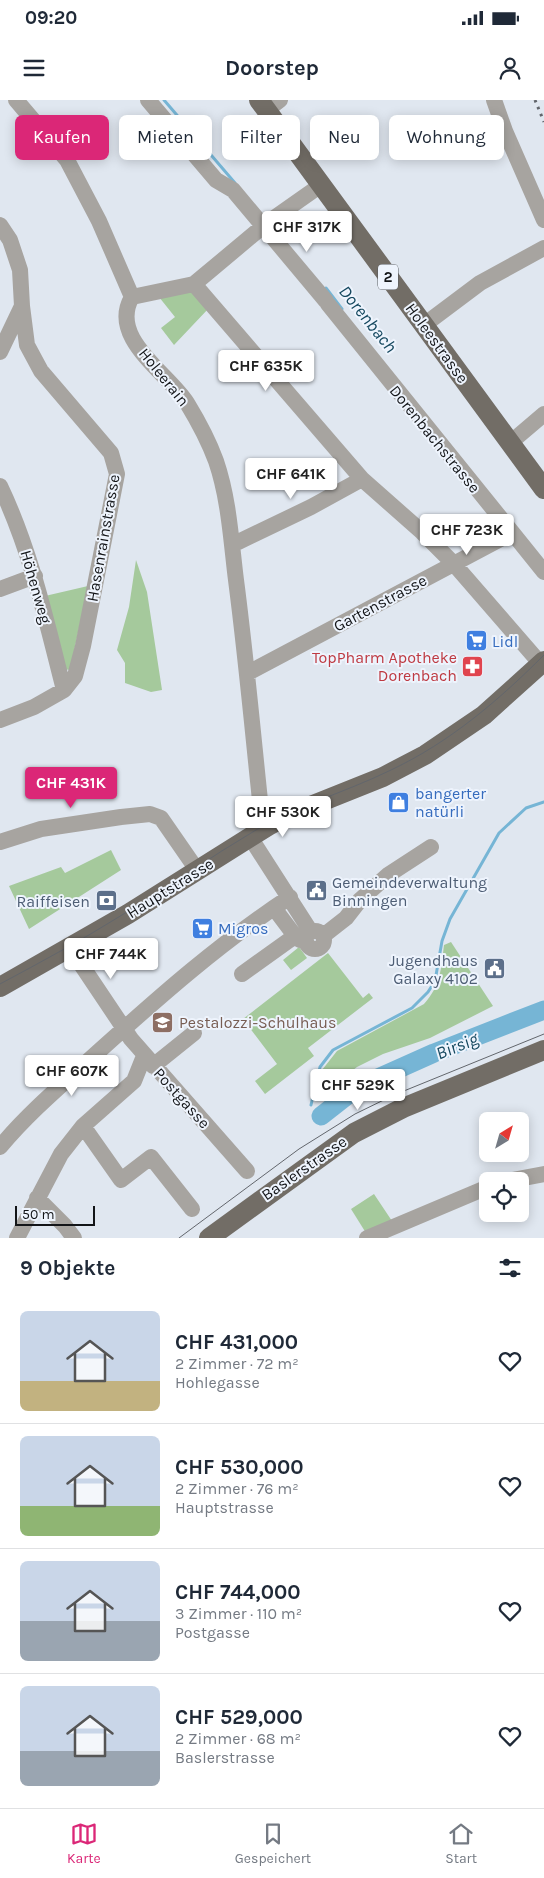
<!DOCTYPE html>
<html lang="de">
<meta charset="utf-8">
<style>
body{margin:0;font-family:Karla,sans-serif;background:#f6f6f7;color:#1f2937;height:100vh;display:flex;flex-direction:column;font-size:19px;white-space:nowrap}
*{box-sizing:border-box;margin:0}
p{font-size:16px;color:#747a83}
.icon{flex:none;width:28px;height:28px;fill:none;stroke:currentColor;stroke-width:2;stroke-linecap:round;stroke-linejoin:round}
.map{position:relative;height:1138px;overflow:hidden}
.side{display:flex;flex-direction:column;background:#fff;flex:1}
.side>*{flex:none}
.top-card{position:absolute;left:15px;top:15px;width:515px;height:45px;display:flex;gap:10px}
.needle{width:32px;rotate:37deg}
.controls{position:absolute;left:479px;top:1012px;display:grid;gap:10px}
.controls a{display:grid;place-items:center;width:50px;height:50px;border-radius:8px;background:#fff;box-shadow:0 2px 12px #0003;font-size:25px}
.scale{position:absolute;left:15px;bottom:12px;width:80px;box-sizing:border-box;padding-left:5px;border:2px solid #131518;border-top:0;font-size:14px;line-height:18px;white-space:nowrap;color:#131518;-webkit-text-stroke:4px #eef4fd;paint-order:stroke}
.price{position:absolute;translate:-50% -42px;padding:0 11px;border-radius:5px;background:#fff;color:#222;font-size:16px;line-height:32px;filter:drop-shadow(0 1px 2px #0008)}
.price::after{content:'';position:absolute;left:50%;top:30px;width:15px;height:11px;margin-left:-8px;background:inherit;clip-path:polygon(0 0,100% 0,50% 100%)}
.price.selected{background:#db2777;color:#fff}
ul{padding:0;list-style:none}
li{display:flex;align-items:center;gap:15px;height:125px;padding:0 20px}
li+li{border-top:1px solid #e0e1e3}
li span{display:grid;place-items:center;flex:none;width:140px;height:100px;border-radius:8px;color:#555}
li>.icon{margin-inline-start:auto}
span .icon{width:60px;height:60px;fill:#fffc;stroke-width:1}
li b{font-size:21px}
h2{display:flex;justify-content:space-between;align-items:center;height:60px;padding:0 20px;font-size:21px}
.pill{padding:0 18px;border-radius:8px;background:#fff;box-shadow:0 2px 12px #0003;font-size:18px;line-height:45px}
.pill.selected{background:#db2777;color:#fff}
.status{display:flex;justify-content:space-between;align-items:center;height:35px;padding:0 25px;background:#fff;direction:ltr}
.status svg{height:14px;fill:currentColor}
header{display:flex;justify-content:space-between;align-items:center;height:65px;padding:0 20px;background:#fff;font-size:22px;font-weight:700}
.dock{display:flex;justify-content:space-around;align-items:center;height:70px;border-top:1px solid #e0e1e3;background:#fff;font-size:14px;color:#747a83}
.dock a{display:grid;justify-items:center;gap:2px}
.dock .selected{color:#db2777}
.map>svg:first-child{display:block}
.green{fill:#a5c99c}
.lines{fill:none;stroke-linecap:round;stroke-linejoin:round}
.stream{stroke:#76b5d5;stroke-width:3}
.river{stroke:#76b5d5;stroke-width:19}
.minor{stroke:#a7a4a0;stroke-width:16}
.major{stroke:#726d66;stroke-width:20}
.tram{stroke:#62666c;stroke-width:1}
.rail{stroke:#62666c;stroke-width:3;stroke-dasharray:2.5 5;stroke-linecap:butt}
.labels{text-anchor:middle;dominant-baseline:central;stroke-width:4;stroke-linejoin:round;paint-order:stroke}
.shield{fill:#eef4fd;stroke:#55585d;stroke-width:1}
.shield-label{font-size:15px;font-weight:bold;fill:#131518}
.street-label{font-size:16px;fill:#131518;stroke:#eef4fd}
.shop-label{font-size:16px;fill:#366cbe;stroke:#eef4fd;text-anchor:start}
.health-label{font-size:16px;fill:#be3a42;stroke:#eef4fd;text-anchor:end}
.service-label{font-size:16px;fill:#4e5e75;stroke:#eef4fd;text-anchor:end}
.education-label{font-size:16px;fill:#785e54;stroke:#eef4fd;text-anchor:start}
.water-label{font-size:18px;font-style:italic;fill:#15485f;stroke:#eef4fd}
</style>
<div class="status"><b>09:20</b><svg viewBox="0 0 49 12"><path d="M0 12V9h3v3zM5 12V6h3v6zM10 12V3h3v9zM15 12V0h3v12zM26 1h20v11H26zM47 4h2v5h-2z"/></svg></div>
<header><svg class="icon" aria-label="menu" viewBox="0 0 24 24"><path d="M4 6h16M4 12h16M4 18h16"/></svg>Doorstep<svg class="icon" aria-label="person" viewBox="0 0 24 24"><circle cx="12" cy="8" r="4"/><path d="M4 21q1-7 8-7t8 7"/></svg></header>
<div class="map">
<svg width="544" height="1138" viewBox="0 0 544 1138">
<rect width="100%" height="100%" fill="#e0e7f0"/>
<path class="green" d="M193 192 209 208 174 245 161 228 175 217 159 197Z
M136 460 147 492 162 590 151 592 125 583V563L117 550 129 507Z
M88 486 70 570 63 569 45 496Z
M111 750 121 770 29 829 9 786 61 767 65 773Z
M451 842 493 906 430 938 383 954 357 967 315 999 322 970 337 951 424 904C441 885 441 869 444 845Z
M299 847 307 858 291 870 283 860Z
M328 853 363 898 369 893 373 898 308 948 314 956 265 994 255 981 277 964 243 919Z
M374 1094 392 1121 366 1133 351 1109Z"/>
<g class="lines">
<path class="stream" d="M164 0 235 83
M326 188 342 209
M311 1005 320 967 333 950 412 908 428 892 435 881 442 841 450 819 499 733 526 708 544 702"/>
<path class="river" d="M321 1016 358 987 434 953 544 910"/>
<path class="minor" d="M16 0 67 60 99 121 132 197
M148 0 216 80 233 90 326 201
M494 0 505 31 544 120
M267 10 280 0
M0 125 10 140 20 170 22 206 27 245 41 271 111 353 117 374 83 546 75 576 64 590 34 607 0 620
M194 184 362 379 422 432 454 464 540 563
M328 204 544 472
M424 225 480 183 544 148
M0 252 22 206
M510 343 544 314
M0 386C31 451 46 520 64 590
M232 445 311 407 362 379
M0 489 35 476
M248 573 512 433
M268 726 261 710C253 634 246 557 236 480 231 440 229 399 216 361 209 342 198 321 187 303 168 273 108 238 132 197L194 184 267 123 321 85
M250 737 311 832
M0 742 41 729 121 717 150 714 161 718 197 770
M274 808 295 836
M306 840a9 9 0 1 1 18 0a9 9 0 1 1-18 0Z
M323 836 346 818 360 800 388 775 431 747
M70 848 131 939 247 1071
M242 874 295 836 300 840H306
M153 966 194 933
M83 1026 121 1080 151 1057 192 1109
M0 1047C29 1012 64 983 98 952 159 897 221 842 290 797
M508 1081 544 1074
M37 1098 65 1126 74 1138
M17 1138 61 1054 83 1026 134 981 144 956
M367 1138 488 1087"/>
<path class="major" d="M259 0 544 389
M0 887 128 814 268 726 288 715 383 677 425 655 484 615 544 561
M209 1138 354 1033 403 1008 544 950"/>
<path class="tram" d="M0 884C41 862 82 840 122 815 167 788 210 757 256 730 299 705 346 692 391 670 450 642 498 601 544 555
M179 1138 299 1049 355 1014 394 995 544 934"/>
<path class="rail" d="M535 0 544 22"/>
</g>
<defs>
<symbol id="supermarket-square" viewBox="-11 -11 22 22"><rect x="-9" y="-9" width="18" height="18" rx="4" fill="#3f7fe0" stroke="#eef4fd"/><path d="M-6-5.5h2.5l.6 2H6L4.5 2H-2.5L-4.4-4H-6ZM-1.5 3.2a1.3 1.3 0 1 0 .1 0ZM3 3.2a1.3 1.3 0 1 0 .1 0Z" fill="#fff"/></symbol>
<symbol id="pharmacy-square" viewBox="-11 -11 22 22"><rect x="-9" y="-9" width="18" height="18" rx="4" fill="#e0444e" stroke="#eef4fd"/><path d="M-2-6h4v4h4v4h-4v4h-4v-4h-4v-4h4Z" fill="#fff"/></symbol>
<symbol id="shop-square" viewBox="-11 -11 22 22"><rect x="-9" y="-9" width="18" height="18" rx="4" fill="#3f7fe0" stroke="#eef4fd"/><path d="M-5-2.5h2.3a2.7 3.5 0 0 1 5.4 0H5L5.5 6h-11ZM-1.5-2.5h3a1.5 2.3 0 0 0-3 0Z" fill="#fff"/></symbol>
<symbol id="civic-square" viewBox="-11 -11 22 22"><rect x="-9" y="-9" width="18" height="18" rx="4" fill="#5c6f8a" stroke="#eef4fd"/><path d="M-.6-6.5H3V-4.5H.6V-3L4-1V1h2V6H-6V1h2V-1L-.6-3ZM-1.2 2.5V6h2.4V2.5Z" fill="#fff"/></symbol>
<symbol id="bank-square" viewBox="-11 -11 22 22"><rect x="-9" y="-9" width="18" height="18" rx="4" fill="#5c6f8a" stroke="#eef4fd"/><path d="M-6-4H6V4H-6ZM0-2.3a2.3 2.3 0 1 0 0 4.6a2.3 2.3 0 1 0 0-4.6Z" fill="#fff"/></symbol>
<symbol id="school-square" viewBox="-11 -11 22 22"><rect x="-9" y="-9" width="18" height="18" rx="4" fill="#8d6e63" stroke="#eef4fd"/><path d="M0-5L7-2L0 1L-7-2ZM-4 1L0 2.5L4 1V4Q0 6-4 4Z" fill="#fff"/></symbol>
</defs>
<g fill-rule="evenodd">
<use href="#supermarket-square" x="464" y="528" width="25" height="25"/>
<use href="#pharmacy-square" x="460" y="554" width="25" height="25"/>
<use href="#shop-square" x="386" y="690" width="25" height="25"/>
<use href="#civic-square" x="304" y="778" width="25" height="25"/>
<use href="#bank-square" x="94" y="788" width="25" height="25"/>
<use href="#supermarket-square" x="190" y="816" width="25" height="25"/>
<use href="#civic-square" x="482" y="856" width="25" height="25"/>
<use href="#school-square" x="150" y="910" width="25" height="25"/>
</g>
<g class="labels">
<rect class="shield" x="378" y="164.5" width="20" height="25" rx="4"/>
<g class="shield-label">
<text x="388" y="177">2</text>
</g>
<g class="street-label">
<text transform="translate(437 243) rotate(54)">Holeestrasse</text>
<text transform="translate(164 277) rotate(51)">Holeerain</text>
<text transform="translate(435 339) rotate(51)">Dorenbachstrasse</text>
<text transform="translate(103 438) rotate(-80)">Hasenrainstrasse</text>
<text transform="translate(36 487) rotate(74)">Höhenweg</text>
<text transform="translate(380 503) rotate(-28)">Gartenstrasse</text>
<text transform="translate(170 788) rotate(-32)">Hauptstrasse</text>
<text transform="translate(182 998) rotate(48)">Postgasse</text>
<text transform="translate(304 1068) rotate(-35)">Baslerstrasse</text>
</g>
<g class="shop-label">
<text x="492" y="541">Lidl</text>
<text x="415" y="693">bangerter<tspan x="415" dy="18">natürli</tspan></text>
<text x="218" y="828">Migros</text>
</g>
<g class="health-label">
<text x="457" y="557">TopPharm Apotheke<tspan x="457" dy="18">Dorenbach</tspan></text>
</g>
<g class="service-label">
<text x="332" y="782" text-anchor="start">Gemeindeverwaltung<tspan x="332" dy="18">Binningen</tspan></text>
<text x="90" y="801">Raiffeisen</text>
<text x="478" y="860">Jugendhaus<tspan x="478" dy="18">Galaxy 4102</tspan></text>
</g>
<g class="education-label">
<text x="179" y="922">Pestalozzi-Schulhaus</text>
</g>
<g class="water-label">
<text transform="translate(368 219) rotate(51)">Dorenbach</text>
<text transform="translate(457 946) rotate(-22)">Birsig</text>
</g>
</g>
</svg>
<div class="controls">
<a><svg class="needle" viewBox="-14 -14 28 28"><path d="M0-13l5 13h-10z" fill="#e53935"/><path d="M0 13l5-13h-10z" fill="#747a83"/></svg></a>
<a><svg class="icon" aria-label="locate" viewBox="0 0 24 24"><circle cx="12" cy="12" r="6"/><path d="M12 2v4M12 18v4M2 12h4M18 12h4"/></svg></a>
</div>
<div class="scale">50 m</div>
<b class="price" style="left:307px;top:153px">CHF 317K</b>
<b class="price" style="left:266px;top:292px">CHF 635K</b>
<b class="price" style="left:291px;top:400px">CHF 641K</b>
<b class="price" style="left:467px;top:456px">CHF 723K</b>
<b class="price selected" style="left:71px;top:709px">CHF 431K</b>
<b class="price" style="left:283px;top:738px">CHF 530K</b>
<b class="price" style="left:111px;top:880px">CHF 744K</b>
<b class="price" style="left:72px;top:997px">CHF 607K</b>
<b class="price" style="left:358px;top:1011px">CHF 529K</b>
<div class="top-card">
<a class="pill selected">Kaufen</a>
<a class="pill">Mieten</a>
<a class="pill">Filter</a>
<a class="pill">Neu</a>
<a class="pill">Wohnung</a>
</div>
</div>
<section class="side">
<h2>9 Objekte<svg class="icon" aria-label="filters" viewBox="0 0 24 24"><path d="M4 7h16M4 17h16"/><circle cx="9" cy="7" r="2"/><circle cx="15" cy="17" r="2"/></svg></h2>
<ul>
<li><span style="background:linear-gradient(#c9d6e8 70%,#c2b280 0)"><svg class="icon" aria-label="home" viewBox="0 0 24 24"><path d="M3 11l9-7 9 7M6 9v11h12V9"/></svg></span><div><b>CHF 431,000</b><p>2 Zimmer · 72 m²</p><p>Hohlegasse</p></div><svg class="icon" aria-label="heart" viewBox="0 0 24 24"><path d="M12 20l-8-8c-3-5 5-10 8-4 3-6 11-1 8 4z"/></svg></li>
<li><span style="background:linear-gradient(#c9d6e8 70%,#8fb573 0)"><svg class="icon" aria-label="home" viewBox="0 0 24 24"><path d="M3 11l9-7 9 7M6 9v11h12V9"/></svg></span><div><b>CHF 530,000</b><p>2 Zimmer · 76 m²</p><p>Hauptstrasse</p></div><svg class="icon" aria-label="heart" viewBox="0 0 24 24"><path d="M12 20l-8-8c-3-5 5-10 8-4 3-6 11-1 8 4z"/></svg></li>
<li><span style="background:linear-gradient(#c9d6e8 60%,#9aa5b1 0)"><svg class="icon" aria-label="home" viewBox="0 0 24 24"><path d="M3 11l9-7 9 7M6 9v11h12V9"/></svg></span><div><b>CHF 744,000</b><p>3 Zimmer · 110 m²</p><p>Postgasse</p></div><svg class="icon" aria-label="heart" viewBox="0 0 24 24"><path d="M12 20l-8-8c-3-5 5-10 8-4 3-6 11-1 8 4z"/></svg></li>
<li><span style="background:linear-gradient(#c9d6e8 65%,#9aa5b1 0)"><svg class="icon" aria-label="home" viewBox="0 0 24 24"><path d="M3 11l9-7 9 7M6 9v11h12V9"/></svg></span><div><b>CHF 529,000</b><p>2 Zimmer · 68 m²</p><p>Baslerstrasse</p></div><svg class="icon" aria-label="heart" viewBox="0 0 24 24"><path d="M12 20l-8-8c-3-5 5-10 8-4 3-6 11-1 8 4z"/></svg></li>
</ul>
</section>
<nav class="dock">
<a class="selected"><svg class="icon" aria-label="map" viewBox="0 0 24 24"><path d="M3 6l6-2 6 2 6-2v14l-6 2-6-2-6 2zM9 4v14M15 6v14"/></svg>Karte</a>
<a><svg class="icon" aria-label="saved" viewBox="0 0 24 24"><path d="M7 4h10v16l-5-4-5 4z"/></svg>Gespeichert</a>
<a><svg class="icon" aria-label="home" viewBox="0 0 24 24"><path d="M3 11l9-7 9 7M6 9v11h12V9"/></svg>Start</a>
</nav>
